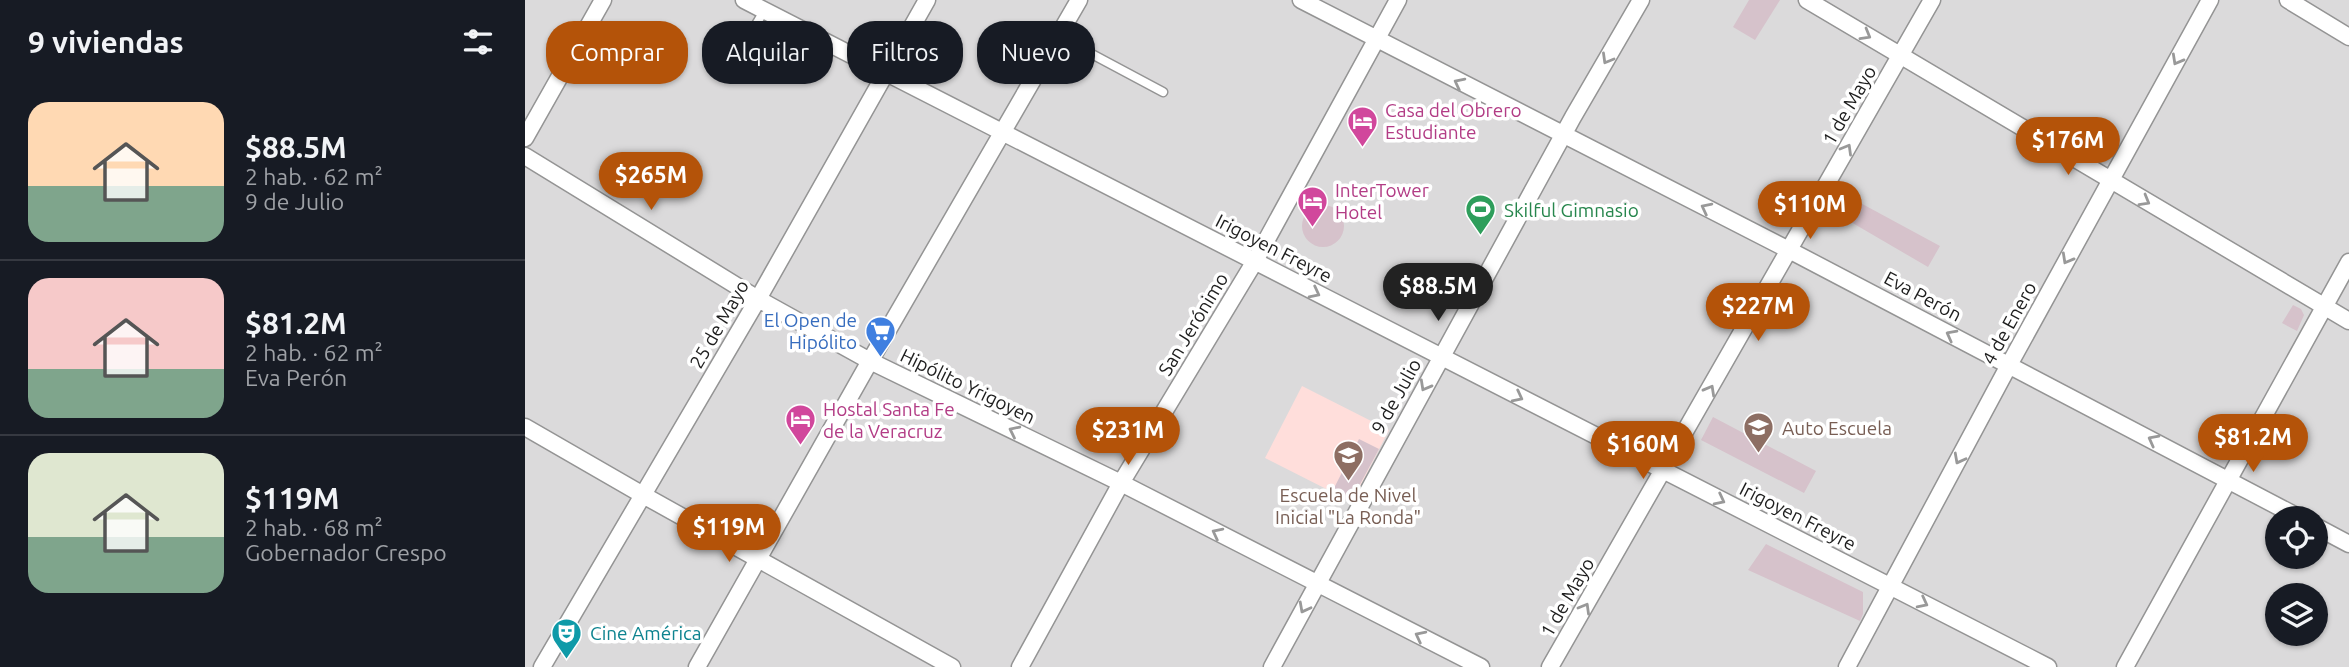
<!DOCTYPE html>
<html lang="es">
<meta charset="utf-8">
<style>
body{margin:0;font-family:Ubuntu,sans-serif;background:#20242c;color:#f1f3f6;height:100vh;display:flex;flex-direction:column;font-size:26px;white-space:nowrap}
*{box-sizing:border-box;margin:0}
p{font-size:23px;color:#9ea1a6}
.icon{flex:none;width:38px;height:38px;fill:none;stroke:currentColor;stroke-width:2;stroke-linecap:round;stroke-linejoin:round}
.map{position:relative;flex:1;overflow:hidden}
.sheet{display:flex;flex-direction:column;background:#171b24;width:525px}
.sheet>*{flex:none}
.top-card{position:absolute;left:21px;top:21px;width:665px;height:63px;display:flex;gap:14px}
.buttons{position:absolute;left:1740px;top:506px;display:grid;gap:14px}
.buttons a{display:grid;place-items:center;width:63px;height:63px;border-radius:50%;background:#171b24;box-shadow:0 2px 5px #0004;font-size:35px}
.price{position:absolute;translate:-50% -60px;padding:0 16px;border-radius:24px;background:#b45309;color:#fff;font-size:23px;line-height:46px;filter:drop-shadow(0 2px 4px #0008)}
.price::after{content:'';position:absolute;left:50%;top:42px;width:21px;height:16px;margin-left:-10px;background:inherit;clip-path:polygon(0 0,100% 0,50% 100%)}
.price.on{background:#222;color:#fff}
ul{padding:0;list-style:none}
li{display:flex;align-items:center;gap:21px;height:175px;padding:0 28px}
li+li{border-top:2px solid #363941}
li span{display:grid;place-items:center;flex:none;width:196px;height:140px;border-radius:21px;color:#555}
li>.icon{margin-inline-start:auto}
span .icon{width:84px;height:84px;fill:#fffc;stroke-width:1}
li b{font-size:30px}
h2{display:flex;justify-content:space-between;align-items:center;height:84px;padding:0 28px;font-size:30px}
.tag{padding:0 24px;border-radius:28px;background:#171b24;box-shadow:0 2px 5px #0004;font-size:24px;line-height:63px}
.tag.on{background:#b45309;color:#fff}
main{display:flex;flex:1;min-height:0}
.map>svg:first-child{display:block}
.residential{fill:#dbdadb;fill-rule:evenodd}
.education{fill:#ffdedb}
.building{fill:#d6c2cb}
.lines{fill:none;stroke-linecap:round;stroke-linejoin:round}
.lane-casing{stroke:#949494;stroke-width:11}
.street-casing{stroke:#949494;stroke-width:19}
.lane{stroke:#fff;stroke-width:8}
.street{stroke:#fff;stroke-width:16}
.oneway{stroke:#999}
.labels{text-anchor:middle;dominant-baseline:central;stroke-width:7;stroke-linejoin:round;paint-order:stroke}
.street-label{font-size:19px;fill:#1d1d1d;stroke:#fff}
.hotel-label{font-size:19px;fill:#b23c85;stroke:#fff;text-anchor:start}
.leisure-label{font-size:19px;fill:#27864d;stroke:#fff;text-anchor:start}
.shop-label{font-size:19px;fill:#366cbe;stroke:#fff;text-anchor:end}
.education-label{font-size:19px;fill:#785e54;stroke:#fff;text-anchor:start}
.culture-label{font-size:19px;fill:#0d838f;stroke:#fff;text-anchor:start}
</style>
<main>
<section class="sheet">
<h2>9 viviendas<svg class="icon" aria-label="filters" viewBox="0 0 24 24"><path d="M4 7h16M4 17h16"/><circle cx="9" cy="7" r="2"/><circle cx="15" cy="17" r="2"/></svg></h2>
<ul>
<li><span style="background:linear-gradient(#ffd9b3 60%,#7fa58c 0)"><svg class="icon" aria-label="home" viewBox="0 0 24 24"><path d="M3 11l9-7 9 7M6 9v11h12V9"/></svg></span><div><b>$88.5M</b><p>2 hab. · 62 m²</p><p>9 de Julio</p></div></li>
<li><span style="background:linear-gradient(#f6c9c9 65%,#7fa58c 0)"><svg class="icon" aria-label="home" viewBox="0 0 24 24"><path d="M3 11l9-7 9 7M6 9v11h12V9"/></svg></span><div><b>$81.2M</b><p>2 hab. · 62 m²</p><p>Eva Perón</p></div></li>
<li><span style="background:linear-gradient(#dfe7d0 60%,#7fa58c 0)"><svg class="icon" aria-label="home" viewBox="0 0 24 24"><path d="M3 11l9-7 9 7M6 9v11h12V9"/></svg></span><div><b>$119M</b><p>2 hab. · 68 m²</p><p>Gobernador Crespo</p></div></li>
</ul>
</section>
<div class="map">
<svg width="1824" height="667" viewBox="0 0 1824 667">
<rect width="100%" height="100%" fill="#efe2e5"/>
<path class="residential" d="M0 0H1824V667H0ZM1752 518H1790V556H1752ZM1752 595H1790V634H1752Z"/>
<path class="education" d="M777 386 864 430 827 502 740 458Z"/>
<path class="building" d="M1224 0H1255L1230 40 1208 27Z
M1317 193 1415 246 1403 267 1307 211Z
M777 226a21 21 0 1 1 42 0a21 21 0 1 1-42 0Z
M1768 305 1776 309 1779 315 1772 331 1757 323Z
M1188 417 1291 471 1279 493 1176 440Z
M834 439 854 449 826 501 807 492Z
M1241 544 1338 592V614L1335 621 1223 570Z"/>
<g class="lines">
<defs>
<path id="lane" d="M533 36 638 92
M214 53 239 11"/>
<path id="street" d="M219 0 1523 667
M776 0 1264 250 1775 518
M1282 0 1824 321
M1763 0 1824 37
M0 138 78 0
M0 156 233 299 345 361 596 483 956 667
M0 427 118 495 427 667
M1790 526 1824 544
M17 667 233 299 402 0
M172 667 345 361 554 0
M495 667 596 483 730 261 873 0
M747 667 1048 117 1116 0
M1025 667 1407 0
M1322 667 1484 365 1685 0
M1600 667 1824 262"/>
</defs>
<use href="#lane" class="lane-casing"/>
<use href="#street" class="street-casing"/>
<use href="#lane" class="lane"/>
<use href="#street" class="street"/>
</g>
<defs><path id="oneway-chevron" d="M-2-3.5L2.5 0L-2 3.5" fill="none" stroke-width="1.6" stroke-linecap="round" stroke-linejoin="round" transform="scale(1.75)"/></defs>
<g class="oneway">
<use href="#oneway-chevron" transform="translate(1341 35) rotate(30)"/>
<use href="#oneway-chevron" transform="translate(1082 59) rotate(120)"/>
<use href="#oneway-chevron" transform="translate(1652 60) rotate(119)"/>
<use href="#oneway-chevron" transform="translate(934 83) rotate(-153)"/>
<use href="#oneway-chevron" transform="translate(1322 149) rotate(-60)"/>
<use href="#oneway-chevron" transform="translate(1620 201) rotate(30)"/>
<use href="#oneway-chevron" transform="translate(1181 208) rotate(-153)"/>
<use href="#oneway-chevron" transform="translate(1542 259) rotate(119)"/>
<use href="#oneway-chevron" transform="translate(790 293) rotate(27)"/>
<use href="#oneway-chevron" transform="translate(1426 335) rotate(-152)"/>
<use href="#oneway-chevron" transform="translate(900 386) rotate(119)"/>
<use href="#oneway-chevron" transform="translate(1185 390) rotate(-61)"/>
<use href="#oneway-chevron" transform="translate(993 397) rotate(27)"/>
<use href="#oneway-chevron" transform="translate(489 431) rotate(-154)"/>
<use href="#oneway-chevron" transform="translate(1628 440) rotate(-152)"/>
<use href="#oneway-chevron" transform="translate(1434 459) rotate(118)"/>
<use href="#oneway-chevron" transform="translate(1195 500) rotate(27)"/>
<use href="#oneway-chevron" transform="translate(692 533) rotate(-153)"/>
<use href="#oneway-chevron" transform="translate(1398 603) rotate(27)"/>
<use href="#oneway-chevron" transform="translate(779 608) rotate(118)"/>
<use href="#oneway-chevron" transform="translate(1060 608) rotate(-60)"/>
<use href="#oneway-chevron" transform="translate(895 636) rotate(-153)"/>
</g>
<defs>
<symbol id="hotel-pin" viewBox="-11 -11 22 30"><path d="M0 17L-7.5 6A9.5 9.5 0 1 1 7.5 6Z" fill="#d1479c" stroke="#fff"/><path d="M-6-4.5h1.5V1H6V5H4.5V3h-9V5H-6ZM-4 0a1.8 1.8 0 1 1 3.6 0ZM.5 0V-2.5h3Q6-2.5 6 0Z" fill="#fff"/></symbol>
<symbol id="stadium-pin" viewBox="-11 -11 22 30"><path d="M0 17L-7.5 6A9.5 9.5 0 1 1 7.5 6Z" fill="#2e9e5b" stroke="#fff"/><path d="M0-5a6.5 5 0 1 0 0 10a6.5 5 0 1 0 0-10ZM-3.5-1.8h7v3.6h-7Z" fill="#fff"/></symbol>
<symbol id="supermarket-pin" viewBox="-11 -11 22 30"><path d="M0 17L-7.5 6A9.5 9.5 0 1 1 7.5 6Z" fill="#3f7fe0" stroke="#fff"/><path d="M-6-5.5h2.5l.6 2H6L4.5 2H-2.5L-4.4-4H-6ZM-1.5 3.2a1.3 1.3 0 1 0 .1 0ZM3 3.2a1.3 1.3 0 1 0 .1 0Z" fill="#fff"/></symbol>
<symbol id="school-pin" viewBox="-11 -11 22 30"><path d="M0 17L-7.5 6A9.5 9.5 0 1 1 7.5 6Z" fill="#8d6e63" stroke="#fff"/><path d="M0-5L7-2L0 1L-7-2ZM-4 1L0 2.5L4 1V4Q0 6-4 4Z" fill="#fff"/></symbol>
<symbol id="theatre-pin" viewBox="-11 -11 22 30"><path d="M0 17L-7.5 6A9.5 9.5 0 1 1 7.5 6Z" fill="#0f9aa8" stroke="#fff"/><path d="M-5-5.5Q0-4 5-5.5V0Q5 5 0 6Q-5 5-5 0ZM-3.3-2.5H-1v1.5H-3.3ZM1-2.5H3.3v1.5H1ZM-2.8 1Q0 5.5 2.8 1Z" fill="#fff"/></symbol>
</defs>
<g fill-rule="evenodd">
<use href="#hotel-pin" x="820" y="104" width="35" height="47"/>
<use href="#hotel-pin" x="770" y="184" width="35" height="47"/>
<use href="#stadium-pin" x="938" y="192" width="35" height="47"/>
<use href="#supermarket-pin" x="338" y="314" width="35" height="47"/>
<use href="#hotel-pin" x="258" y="402" width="35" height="47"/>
<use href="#school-pin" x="1216" y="410" width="35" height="47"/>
<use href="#school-pin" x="806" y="438" width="35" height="47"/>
<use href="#theatre-pin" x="24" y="616" width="35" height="47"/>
</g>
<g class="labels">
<g class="street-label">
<text transform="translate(1324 105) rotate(-60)">1 de Mayo</text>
<text transform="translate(749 248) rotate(27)">Irigoyen Freyre</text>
<text transform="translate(1398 296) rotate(28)">Eva Perón</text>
<text transform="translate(1484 323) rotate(-61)">4 de Enero</text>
<text transform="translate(194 324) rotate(-60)">25 de Mayo</text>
<text transform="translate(668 324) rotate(-59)">San Jerónimo</text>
<text transform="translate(443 386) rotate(26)">Hipólito Yrigoyen</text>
<text transform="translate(871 396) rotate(-61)">9 de Julio</text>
<text transform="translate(1273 516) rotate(27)">Irigoyen Freyre</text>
<text transform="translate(1042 597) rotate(-60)">1 de Mayo</text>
</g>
<g class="hotel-label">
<text x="860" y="110">Casa del Obrero<tspan x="860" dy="22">Estudiante</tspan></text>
<text x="810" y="190">InterTower<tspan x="810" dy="22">Hotel</tspan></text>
<text x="298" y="409">Hostal Santa Fe<tspan x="298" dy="22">de la Veracruz</tspan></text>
</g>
<g class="leisure-label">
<text x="979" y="210">Skilful Gimnasio</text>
</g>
<g class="shop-label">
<text x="332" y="320">El Open de<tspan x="332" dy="22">Hipólito</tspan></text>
</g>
<g class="education-label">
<text x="1257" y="428">Auto Escuela</text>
<text x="823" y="495" text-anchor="middle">Escuela de Nivel<tspan x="823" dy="22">Inicial "La Ronda"</tspan></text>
</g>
<g class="culture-label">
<text x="65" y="633">Cine América</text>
</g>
</g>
</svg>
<div class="buttons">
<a><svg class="icon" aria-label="locate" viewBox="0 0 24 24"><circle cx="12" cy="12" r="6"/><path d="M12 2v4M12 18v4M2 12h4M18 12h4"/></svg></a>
<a><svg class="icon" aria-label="layers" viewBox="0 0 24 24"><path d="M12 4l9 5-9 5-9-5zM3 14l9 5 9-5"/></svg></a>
</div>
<b class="price" style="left:1543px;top:177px">$176M</b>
<b class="price" style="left:126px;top:212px">$265M</b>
<b class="price" style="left:1285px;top:241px">$110M</b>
<b class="price on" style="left:913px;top:323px">$88.5M</b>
<b class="price" style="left:1233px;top:343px">$227M</b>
<b class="price" style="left:603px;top:467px">$231M</b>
<b class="price" style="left:1728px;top:474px">$81.2M</b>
<b class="price" style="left:1118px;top:481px">$160M</b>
<b class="price" style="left:204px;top:564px">$119M</b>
<div class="top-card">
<a class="tag on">Comprar</a>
<a class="tag">Alquilar</a>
<a class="tag">Filtros</a>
<a class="tag">Nuevo</a>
</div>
</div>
</main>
